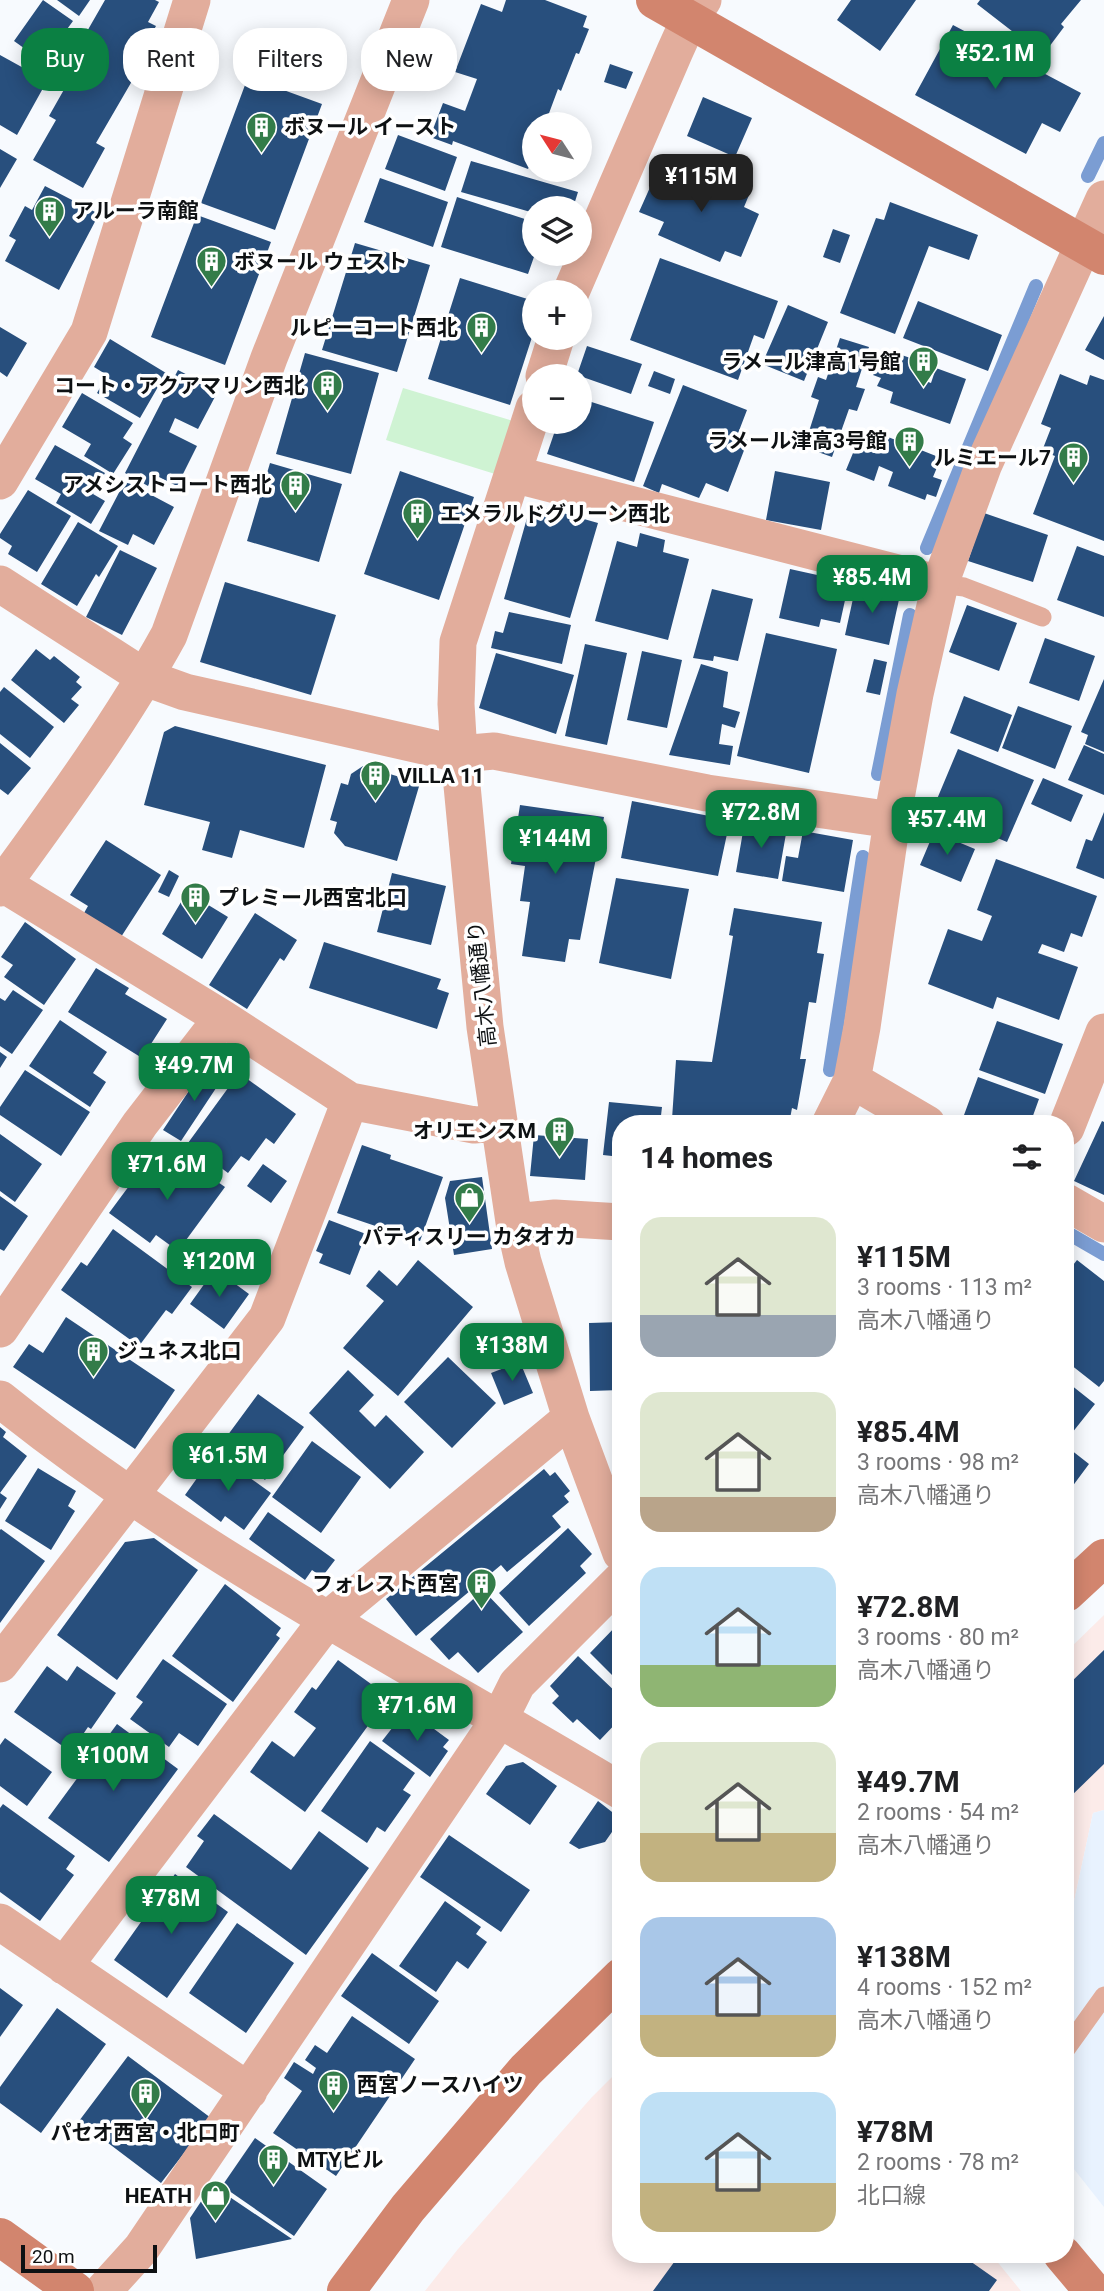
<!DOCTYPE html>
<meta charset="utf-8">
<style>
body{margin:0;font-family:Roboto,"Noto Sans JP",sans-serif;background:#f2f2f2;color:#202124;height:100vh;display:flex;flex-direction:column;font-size:26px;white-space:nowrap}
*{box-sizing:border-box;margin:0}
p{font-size:23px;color:#757577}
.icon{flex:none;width:38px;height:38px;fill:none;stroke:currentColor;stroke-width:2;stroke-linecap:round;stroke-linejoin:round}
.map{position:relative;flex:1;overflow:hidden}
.drawer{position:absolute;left:612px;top:1115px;width:462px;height:1148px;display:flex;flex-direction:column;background:#fff;border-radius:28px;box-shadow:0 4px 18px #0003}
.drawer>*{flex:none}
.hud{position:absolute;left:21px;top:28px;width:486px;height:63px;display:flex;gap:14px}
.needle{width:46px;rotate:306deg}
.buttons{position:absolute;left:522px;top:112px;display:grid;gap:14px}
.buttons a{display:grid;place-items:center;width:70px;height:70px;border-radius:50%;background:#fff;box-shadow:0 4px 18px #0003;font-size:35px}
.scale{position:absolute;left:21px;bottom:18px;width:136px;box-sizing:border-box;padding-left:7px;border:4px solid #0e1113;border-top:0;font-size:19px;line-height:24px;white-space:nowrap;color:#0e1113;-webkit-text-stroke:5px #fff;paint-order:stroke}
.price{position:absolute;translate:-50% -60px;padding:0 16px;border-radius:14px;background:#0b8043;color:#fff;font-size:23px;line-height:46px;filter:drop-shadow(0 2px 4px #0008)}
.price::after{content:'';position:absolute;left:50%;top:42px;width:21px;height:16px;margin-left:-10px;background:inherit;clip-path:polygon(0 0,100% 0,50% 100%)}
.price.active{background:#222;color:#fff}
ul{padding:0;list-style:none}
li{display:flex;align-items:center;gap:21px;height:175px;padding:0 28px}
li span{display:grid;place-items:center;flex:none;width:196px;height:140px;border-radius:21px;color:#555}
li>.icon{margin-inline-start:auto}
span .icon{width:84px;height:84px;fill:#fffc;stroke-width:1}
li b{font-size:30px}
h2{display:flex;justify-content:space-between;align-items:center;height:84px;padding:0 28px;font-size:30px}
.pill{padding:0 24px;border-radius:28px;background:#fff;box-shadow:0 4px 18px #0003;font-size:24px;line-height:63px}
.pill.active{background:#0b8043;color:#fff}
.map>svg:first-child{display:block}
.commercial{fill:#fcebe9}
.built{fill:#e8f2fe}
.green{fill:#cff3d3}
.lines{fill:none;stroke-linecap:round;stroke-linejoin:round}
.stream{stroke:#7b9dd3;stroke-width:14}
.building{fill:#284f7d}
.lane{stroke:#e2ad9c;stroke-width:19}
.street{stroke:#e2ad9c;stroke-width:37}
.secondary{stroke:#d2856e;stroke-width:38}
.labels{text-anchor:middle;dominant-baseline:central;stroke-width:7;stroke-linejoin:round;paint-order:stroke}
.poi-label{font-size:21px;font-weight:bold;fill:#0e1113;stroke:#fff;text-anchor:start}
.street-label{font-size:21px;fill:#0e1113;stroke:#fff}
</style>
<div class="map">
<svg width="1104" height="2291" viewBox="0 0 1104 2291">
<rect width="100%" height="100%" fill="#f7fafe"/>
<path class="commercial" d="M1104 1615V1810L1093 1813 1066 1939V1652Z
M621 2068V2254H991L1021 2291H425L458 2249 592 2097Z"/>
<path class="built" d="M1104 1810V2207L1066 2159V1939L1093 1813Z"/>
<path class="green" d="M403 388 513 421 495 474 386 440Z"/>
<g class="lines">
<path class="stream" d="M1088 176 1104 143
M927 548 1036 286
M878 774 910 615
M830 1070 863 857
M877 1122 879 1124
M1066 1232 1104 1254"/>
</g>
<path class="building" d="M43 0 73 21 62 36 74 44 56 71 14 41Z
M57 0H90L79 16Z
M105 0H155L159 2 148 22 156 26 141 54 146 57 96 143 105 148 83 188 33 160 56 120 49 116 70 79 62 75Z
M506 0H545L587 16 583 27 589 29 579 54 576 53 561 91 558 89 545 124H534V155L528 169 453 141 452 145 430 137 443 103 465 111 477 79 455 72 481 4 502 12Z
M851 0H916L880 51 837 20Z
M980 0H1081L1061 24 1064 27 1043 55 977 4Z
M953 25 1081 93 1060 132 1042 123 1026 154 915 95Z
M0 55 47 81 17 135 0 125Z
M610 64 633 72 626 89 604 82Z
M248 77 322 104 275 230 201 203Z
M703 97 752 118 735 157 687 136Z
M398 135 457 157 445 191 385 169Z
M0 149 17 159 0 188Z
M471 161 578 192 573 208H534V213L461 192Z
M688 168 749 195 744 207 759 214 741 257 725 251 720 262 658 235 664 222 639 212 656 174 680 185Z
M380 178 448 202 433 247 364 222Z
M45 186 99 214 59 290 5 261 16 240 9 236 25 206 32 210Z
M457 197 534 222 535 254 528 274 441 247Z
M890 202 978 235 969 260 929 246 895 334 840 313 876 218 884 220Z
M197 215 271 242 225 365 151 337Z
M833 229 850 235 840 263 823 257Z
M355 243 430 265 397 372 322 350Z
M660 258 778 301 764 339 754 335 738 380 630 340Z
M460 278 534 301V331L510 405 428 379Z
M918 301 1002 335 988 371 903 338Z
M788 305 828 322 804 381 762 364Z
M1104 316V360L1085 350Z
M0 327 27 343 7 377 0 372Z
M840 338 869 347 856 387 865 389 857 411 849 409 832 457 804 447 819 400 811 397 818 377 826 380Z
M110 339 166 373 140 418 97 393 107 375 94 367Z
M587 346 642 364 631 394 577 375Z
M890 351 922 362 917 378 931 383 936 368 966 379 950 424 890 403 893 392 877 386 881 378 873 375 881 354 888 357Z
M305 353 379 373 351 474 276 454Z
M178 370 218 391 198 429 175 418 169 432 197 446 177 486 153 474 148 486 125 473Z
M654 371 675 379 670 394 648 386Z
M1060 374 1087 385 1090 375 1104 380V541L1033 514 1055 456 1042 451 1051 428 1041 424Z
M683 385 747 410 737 436 748 440 728 492 706 483 699 498 662 484 659 493 643 486Z
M82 393 133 423 123 438 132 444 113 474 84 456 91 444 62 427Z
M579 398 654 422 634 482 547 454 558 422H579Z
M878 433 941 458 933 477 942 480 936 497 927 494 925 500 888 486 893 472 879 466 874 481 846 470 860 436 874 442Z
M55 445 105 473 93 494 105 501 91 524 56 503 61 494 35 479Z
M270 463 342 484 319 562 247 541Z
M400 471 474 497 439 600 364 574Z
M775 471 830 482 821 530 766 520Z
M125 481 174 507 154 545 133 534 128 545 99 531Z
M28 490 71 516 37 572 8 554 12 546 0 538V534Z
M531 504 598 523 570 618 504 599Z
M984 513 1048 535 1033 582 968 561Z
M78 522 118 546 99 577 96 574 77 606 41 584Z
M640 533 665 540 663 552 689 559 668 640 595 621 617 541 637 547Z
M1077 546 1104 556V617L1057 600Z
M120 550 157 568 122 635 86 617Z
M790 569 849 582 840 623 821 619 819 627 779 618Z
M225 582 336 615 311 695 200 662Z
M856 585 900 595 889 645 845 635Z
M712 589 753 599 738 661 714 656 713 661 693 658Z
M967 605 1017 623 999 671 949 652Z
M509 612 571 625 562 664 491 648 495 631 503 633Z
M766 633 837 649 809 773 737 756Z
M1045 638 1095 656 1079 701 1029 683Z
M585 644 627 653 607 745 565 736Z
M36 649 50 660 54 656 80 677 76 682 82 687 71 699 79 705 64 723 11 680Z
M642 651 682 660 667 728 627 720Z
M496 653 574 675 556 734 479 708Z
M874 659 887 662 880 695 866 692Z
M701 664 728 672 723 707 740 712 735 728 722 724 719 744 733 746 730 765 669 755Z
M1104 679V752L1085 744 1088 735 1081 732Z
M4 687 54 727 30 758 0 734V692Z
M964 696 1012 715 998 752 950 733Z
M1018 706 1072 726 1055 769 1002 748Z
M175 726 326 765 304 848 240 830 232 858 202 850 210 822 144 805 164 732Z
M0 743 31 768 8 795 0 789Z
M1084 745 1104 754V795L1068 780Z
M958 749 1034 780 1007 842 932 811Z
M363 766 420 783 397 861 345 846 334 833 337 822 330 820 341 783 348 785 351 774Z
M1043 778 1083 795 1071 822 1031 804Z
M632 801 730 820 718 876 621 858Z
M520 805 604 817 580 940 569 939 565 962 522 956 530 902 520 901 525 866 511 864Z
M1104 812V879L1076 868 1086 839 1092 841Z
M745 820 787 828 778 879 736 872Z
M803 831 853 840 844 892 782 881 786 856 798 858Z
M934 832 975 849 961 882 920 865Z
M106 840 161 875 121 937 84 913 88 906 70 895Z
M996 859 1097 896 1082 937 1071 933 1064 952 1042 944 1038 953 1078 967 1059 1020 997 997 993 1009 928 984 948 929 982 941 992 916 977 910Z
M169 870 179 876 169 897 158 892Z
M392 873 446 886 431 945 377 932Z
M616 878 689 889 671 979 599 963Z
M187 892 228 917 202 959 162 934Z
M734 908 822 922 817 953 824 954 816 1003 809 1002 800 1059H806L797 1110 792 1108 789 1124H714L672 1119 676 1060 712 1062 733 936 729 935Z
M255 913 297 940 284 961 280 958 247 1009 209 985Z
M25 922 76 959 44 1005 4 977 13 965 1 957Z
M324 942 441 979 437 989 449 993 437 1029 309 988Z
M96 968 129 988 125 994 167 1019 142 1058 68 1012Z
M13 990 43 1010 12 1054 0 1046V998L5 1001Z
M60 1020 107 1052 93 1073 106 1082 90 1107 29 1066Z
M997 1021 1063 1044 1045 1094 979 1070Z
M0 1052 7 1057 0 1068Z
M206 1065 224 1076 181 1141 163 1130Z
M25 1070 90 1112 61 1156 0 1115V1107Z
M239 1073 296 1114 274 1144 266 1138 249 1161 241 1156 228 1173 188 1143Z
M978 1077 1039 1099 1030 1124H988L964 1115Z
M609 1102 662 1107 660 1124H621V1157L603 1155Z
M1102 1121 1104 1122V1195L1074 1181Z
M0 1134 42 1164 15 1202 0 1191Z
M534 1135 588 1139 585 1180 530 1176Z
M362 1145 391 1155 390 1159 443 1177 420 1241 337 1213Z
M160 1151 197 1178 202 1171 225 1187 178 1251 156 1235 150 1243 109 1213 129 1186 133 1188Z
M263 1164 287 1181 271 1203 247 1186Z
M482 1177 492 1249 454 1255 445 1198 450 1181Z
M0 1196 28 1216 4 1251 0 1249Z
M329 1220 366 1234 350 1275 319 1263 323 1254 316 1251Z
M113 1229 192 1287 172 1314 166 1310 139 1346 61 1290 81 1262 87 1266Z
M418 1260 473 1307 398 1396 343 1348 384 1301 366 1286 379 1270 397 1286Z
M1077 1260 1104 1281V1381L1099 1387 1066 1361V1274Z
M215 1269 249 1294 224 1329 190 1304Z
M66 1317 175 1390 135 1449 13 1367 29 1344 43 1353Z
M621 1322V1390L590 1391 589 1323Z
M448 1357 496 1403 452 1448 404 1402Z
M520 1362 533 1393 504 1405 491 1373Z
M348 1370 374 1395 359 1411 375 1427 386 1415 424 1452 390 1489 309 1413Z
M1066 1381 1095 1404 1068 1438 1066 1436Z
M258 1394 304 1427 265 1480 219 1447Z
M0 1427 6 1432 3 1437 27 1456 0 1493 7 1498 0 1509Z
M312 1441 361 1477 321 1533 272 1497Z
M1066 1446 1089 1464 1066 1495Z
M215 1453 271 1493 244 1530 225 1516 221 1522 185 1495Z
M38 1468 76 1491 68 1506 75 1511 51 1550 5 1521Z
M544 1469 550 1476 555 1472 570 1491 564 1496 569 1502 552 1516 561 1527 507 1572 501 1565 416 1636 386 1599Z
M268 1512 335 1560 322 1577 312 1570 305 1580 249 1539Z
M568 1528 592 1554 580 1566 586 1573 529 1626 499 1593Z
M1 1529 45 1561 0 1623V1530Z
M154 1538 198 1570 117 1680 57 1635 125 1542Z
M225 1584 281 1628 276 1635 280 1638 233 1702 172 1656Z
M483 1590 523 1632 478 1673 458 1652 449 1660 430 1639Z
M618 1624 621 1627V1684L590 1653Z
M1104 1650V1764L1067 1800 1066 1687Z
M578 1656 621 1697V1718L600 1740 577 1719 573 1723 552 1703 559 1696 550 1686Z
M163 1659 227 1704 198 1746 179 1733 169 1747 130 1719 143 1702 136 1697Z
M338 1660 389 1697 305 1812 250 1772 272 1741 294 1757 316 1728 294 1712 312 1687 316 1690Z
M47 1666 67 1681 77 1666 116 1693 91 1729 88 1727 71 1752 14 1712Z
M407 1709 449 1740 443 1747 448 1751 430 1777 382 1741Z
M117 1724 178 1769 109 1862 48 1818Z
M5 1738 52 1772 27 1806 0 1786V1745Z
M370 1741 415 1773 403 1790 411 1795 385 1832 377 1827 367 1843 321 1811Z
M523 1762 557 1786 530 1825 486 1794 506 1766Z
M598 1801 621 1819 605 1842 579 1849 569 1843Z
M3 1804 75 1856 66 1869 74 1875 40 1921 0 1892V1808Z
M214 1814 291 1870 319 1831 369 1868 306 1955 186 1867 204 1841 197 1836Z
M449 1835 530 1890 501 1932 420 1877Z
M1066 1865 1073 1872 1066 1879Z
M175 1874 228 1912 167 1998 114 1960Z
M445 1901 481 1927 476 1934 487 1942 468 1969 457 1961 436 1992 399 1966Z
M237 1923 294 1963 246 2033 189 1993Z
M372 1953 439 2001 409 2044 341 1996Z
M0 1988 23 2005 0 2037Z
M57 2008 106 2044 41 2133 0 2103V2087Z
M352 2016 415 2059 336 2176 273 2133 302 2091 284 2078 294 2062 313 2074 316 2068 305 2060 315 2045 327 2053Z
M128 2056 211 2118 161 2183 79 2121Z
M255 2138 327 2189 294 2236 222 2186Z
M212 2185 292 2239 196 2259 190 2218Z
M680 2254H960L997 2280 989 2291H653Z"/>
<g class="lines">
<path class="lane" d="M940 584 964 587 1042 617
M1066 2049 1104 1996"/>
<path class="street" d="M571 292 675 51 689 20 703 0
M544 376 556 338
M534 408 458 642 456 704 459 754 485 1027 514 1222 523 1262 571 1418 621 1553
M513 474 940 584
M0 481 89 332 192 0
M0 584 146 678 185 692 459 754 494 751 707 793 892 820
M3 884 222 1018
M0 888C59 807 120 724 169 635L269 358 411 0
M852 1080 927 1124
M830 1124 852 1080 862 1027 892 820 915 694 940 584 984 464 1104 199
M1066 1128 1104 1032
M1066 1202 1104 1224
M514 1222 555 1218 621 1222
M0 1329 140 1124 222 1018 350 1101 474 1125 498 1123
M0 1399C191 1553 412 1665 621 1791
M0 1664 267 1318 350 1101
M0 1922 249 2091
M64 1966 327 1620 571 1418
M103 2291 141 2249 500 1718 517 1684 621 1580"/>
<path class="secondary" d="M655 0 1104 256
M1066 1593 1104 1558
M0 2237 75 2291
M1062 2254 1093 2291
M346 2291 408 2208 526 2070 621 1977"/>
</g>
<defs>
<symbol id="building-pin" viewBox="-11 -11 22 30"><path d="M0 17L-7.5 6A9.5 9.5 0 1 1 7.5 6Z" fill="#337c49" stroke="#fff"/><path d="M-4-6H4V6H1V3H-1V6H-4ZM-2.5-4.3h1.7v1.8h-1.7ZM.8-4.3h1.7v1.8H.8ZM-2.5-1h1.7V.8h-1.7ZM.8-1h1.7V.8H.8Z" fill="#fff"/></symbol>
<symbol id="shop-pin" viewBox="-11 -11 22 30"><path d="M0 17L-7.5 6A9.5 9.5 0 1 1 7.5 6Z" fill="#337c49" stroke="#fff"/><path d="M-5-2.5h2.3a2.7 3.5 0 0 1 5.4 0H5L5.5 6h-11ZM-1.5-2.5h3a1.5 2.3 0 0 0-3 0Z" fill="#fff"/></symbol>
</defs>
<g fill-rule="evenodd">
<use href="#building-pin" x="244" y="110" width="35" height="47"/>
<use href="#building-pin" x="32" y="194" width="35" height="47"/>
<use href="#building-pin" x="194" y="244" width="35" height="47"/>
<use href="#building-pin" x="464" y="310" width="35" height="47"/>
<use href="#building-pin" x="906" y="344" width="35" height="47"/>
<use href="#building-pin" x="310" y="368" width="35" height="47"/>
<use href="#building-pin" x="892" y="424" width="35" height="47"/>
<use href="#building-pin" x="1056" y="440" width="35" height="47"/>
<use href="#building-pin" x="278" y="468" width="35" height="47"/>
<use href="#building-pin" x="400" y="496" width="35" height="47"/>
<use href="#building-pin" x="358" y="758" width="35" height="47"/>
<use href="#building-pin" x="178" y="880" width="35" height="47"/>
<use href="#building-pin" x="542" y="1114" width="35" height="47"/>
<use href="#shop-pin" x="452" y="1180" width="35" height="47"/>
<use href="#building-pin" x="76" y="1334" width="35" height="47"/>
<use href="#building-pin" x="464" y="1566" width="35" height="47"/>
<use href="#building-pin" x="316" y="2068" width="35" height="47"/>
<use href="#building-pin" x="128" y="2076" width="35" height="47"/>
<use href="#building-pin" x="256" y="2142" width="35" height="47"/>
<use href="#shop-pin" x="198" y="2178" width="35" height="47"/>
</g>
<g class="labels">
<g class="poi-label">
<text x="284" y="127">ボヌール イースト</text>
<text x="73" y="211">アルーラ南館</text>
<text x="234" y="262">ボヌール ウェスト</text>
<text x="458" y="328" text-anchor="end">ルピーコート西北</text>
<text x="901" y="362" text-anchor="end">ラメール津高1号館</text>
<text x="305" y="386" text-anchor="end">コート・アクアマリン西北</text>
<text x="887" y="441" text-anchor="end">ラメール津高3号館</text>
<text x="1051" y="458" text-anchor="end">ルミエール7</text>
<text x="272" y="485" text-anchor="end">アメシストコート西北</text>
<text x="440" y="514">エメラルドグリーン西北</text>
<text x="398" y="776">VILLA 11</text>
<text x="218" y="898">プレミール西宮北口</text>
<text x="536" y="1131" text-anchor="end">オリエンスM</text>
<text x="469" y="1237" text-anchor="middle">パティスリー カタオカ</text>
<text x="117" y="1351">ジュネス北口</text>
<text x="459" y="1584" text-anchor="end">フォレスト西宮</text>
<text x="357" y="2085">西宮ノースハイツ</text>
<text x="145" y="2133" text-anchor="middle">パセオ西宮・北口町</text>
<text x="297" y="2160">MTYビル</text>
<text x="192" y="2196" text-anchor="end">HEATH</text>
</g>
<g class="street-label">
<text transform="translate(482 984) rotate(-96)">高木八幡通り</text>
</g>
</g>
</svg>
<div class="buttons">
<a><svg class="needle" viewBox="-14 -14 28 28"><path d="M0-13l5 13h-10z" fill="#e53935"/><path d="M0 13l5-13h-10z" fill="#757577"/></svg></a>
<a><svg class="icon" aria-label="layers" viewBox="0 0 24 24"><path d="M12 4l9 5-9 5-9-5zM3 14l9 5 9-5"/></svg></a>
<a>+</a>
<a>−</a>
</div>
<div class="scale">20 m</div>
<b class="price" style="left:995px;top:91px">¥52.1M</b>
<b class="price active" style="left:701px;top:214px">¥115M</b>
<b class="price" style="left:872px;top:615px">¥85.4M</b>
<b class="price" style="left:761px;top:850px">¥72.8M</b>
<b class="price" style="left:947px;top:857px">¥57.4M</b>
<b class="price" style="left:555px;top:876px">¥144M</b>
<b class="price" style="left:194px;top:1103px">¥49.7M</b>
<b class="price" style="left:167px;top:1202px">¥71.6M</b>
<b class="price" style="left:219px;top:1299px">¥120M</b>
<b class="price" style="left:512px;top:1383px">¥138M</b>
<b class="price" style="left:228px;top:1493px">¥61.5M</b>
<b class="price" style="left:417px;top:1743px">¥71.6M</b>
<b class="price" style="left:113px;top:1793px">¥100M</b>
<b class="price" style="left:171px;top:1936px">¥78M</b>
<div class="hud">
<a class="pill active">Buy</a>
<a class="pill">Rent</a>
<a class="pill">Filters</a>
<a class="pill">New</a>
</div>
<section class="drawer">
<h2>14 homes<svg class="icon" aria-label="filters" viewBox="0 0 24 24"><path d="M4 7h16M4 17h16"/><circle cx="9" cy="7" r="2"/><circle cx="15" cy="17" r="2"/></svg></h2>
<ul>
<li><span style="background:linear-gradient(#dfe7d0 70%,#9aa5b1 0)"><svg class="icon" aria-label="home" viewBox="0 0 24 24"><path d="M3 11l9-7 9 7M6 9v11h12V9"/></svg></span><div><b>¥115M</b><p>3 rooms · 113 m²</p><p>高木八幡通り</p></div></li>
<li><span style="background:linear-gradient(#dfe7d0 75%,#b9a48a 0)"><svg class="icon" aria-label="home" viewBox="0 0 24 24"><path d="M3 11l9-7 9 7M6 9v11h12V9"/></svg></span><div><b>¥85.4M</b><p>3 rooms · 98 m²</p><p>高木八幡通り</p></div></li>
<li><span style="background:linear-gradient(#bfe0f5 70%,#8fb573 0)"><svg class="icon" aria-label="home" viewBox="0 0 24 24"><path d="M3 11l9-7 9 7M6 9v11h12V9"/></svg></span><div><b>¥72.8M</b><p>3 rooms · 80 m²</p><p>高木八幡通り</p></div></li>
<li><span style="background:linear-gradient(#dfe7d0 65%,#c2b280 0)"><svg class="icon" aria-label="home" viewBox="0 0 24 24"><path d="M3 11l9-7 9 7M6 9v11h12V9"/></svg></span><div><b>¥49.7M</b><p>2 rooms · 54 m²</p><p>高木八幡通り</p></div></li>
<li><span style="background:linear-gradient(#a9c7e8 70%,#c2b280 0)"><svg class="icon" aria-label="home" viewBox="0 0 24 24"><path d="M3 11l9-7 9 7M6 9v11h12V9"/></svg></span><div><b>¥138M</b><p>4 rooms · 152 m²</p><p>高木八幡通り</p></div></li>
<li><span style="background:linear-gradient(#bfe0f5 65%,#c2b280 0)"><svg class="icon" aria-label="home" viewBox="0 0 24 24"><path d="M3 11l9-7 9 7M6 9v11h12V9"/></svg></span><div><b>¥78M</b><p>2 rooms · 78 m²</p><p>北口線</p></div></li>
</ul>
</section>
</div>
